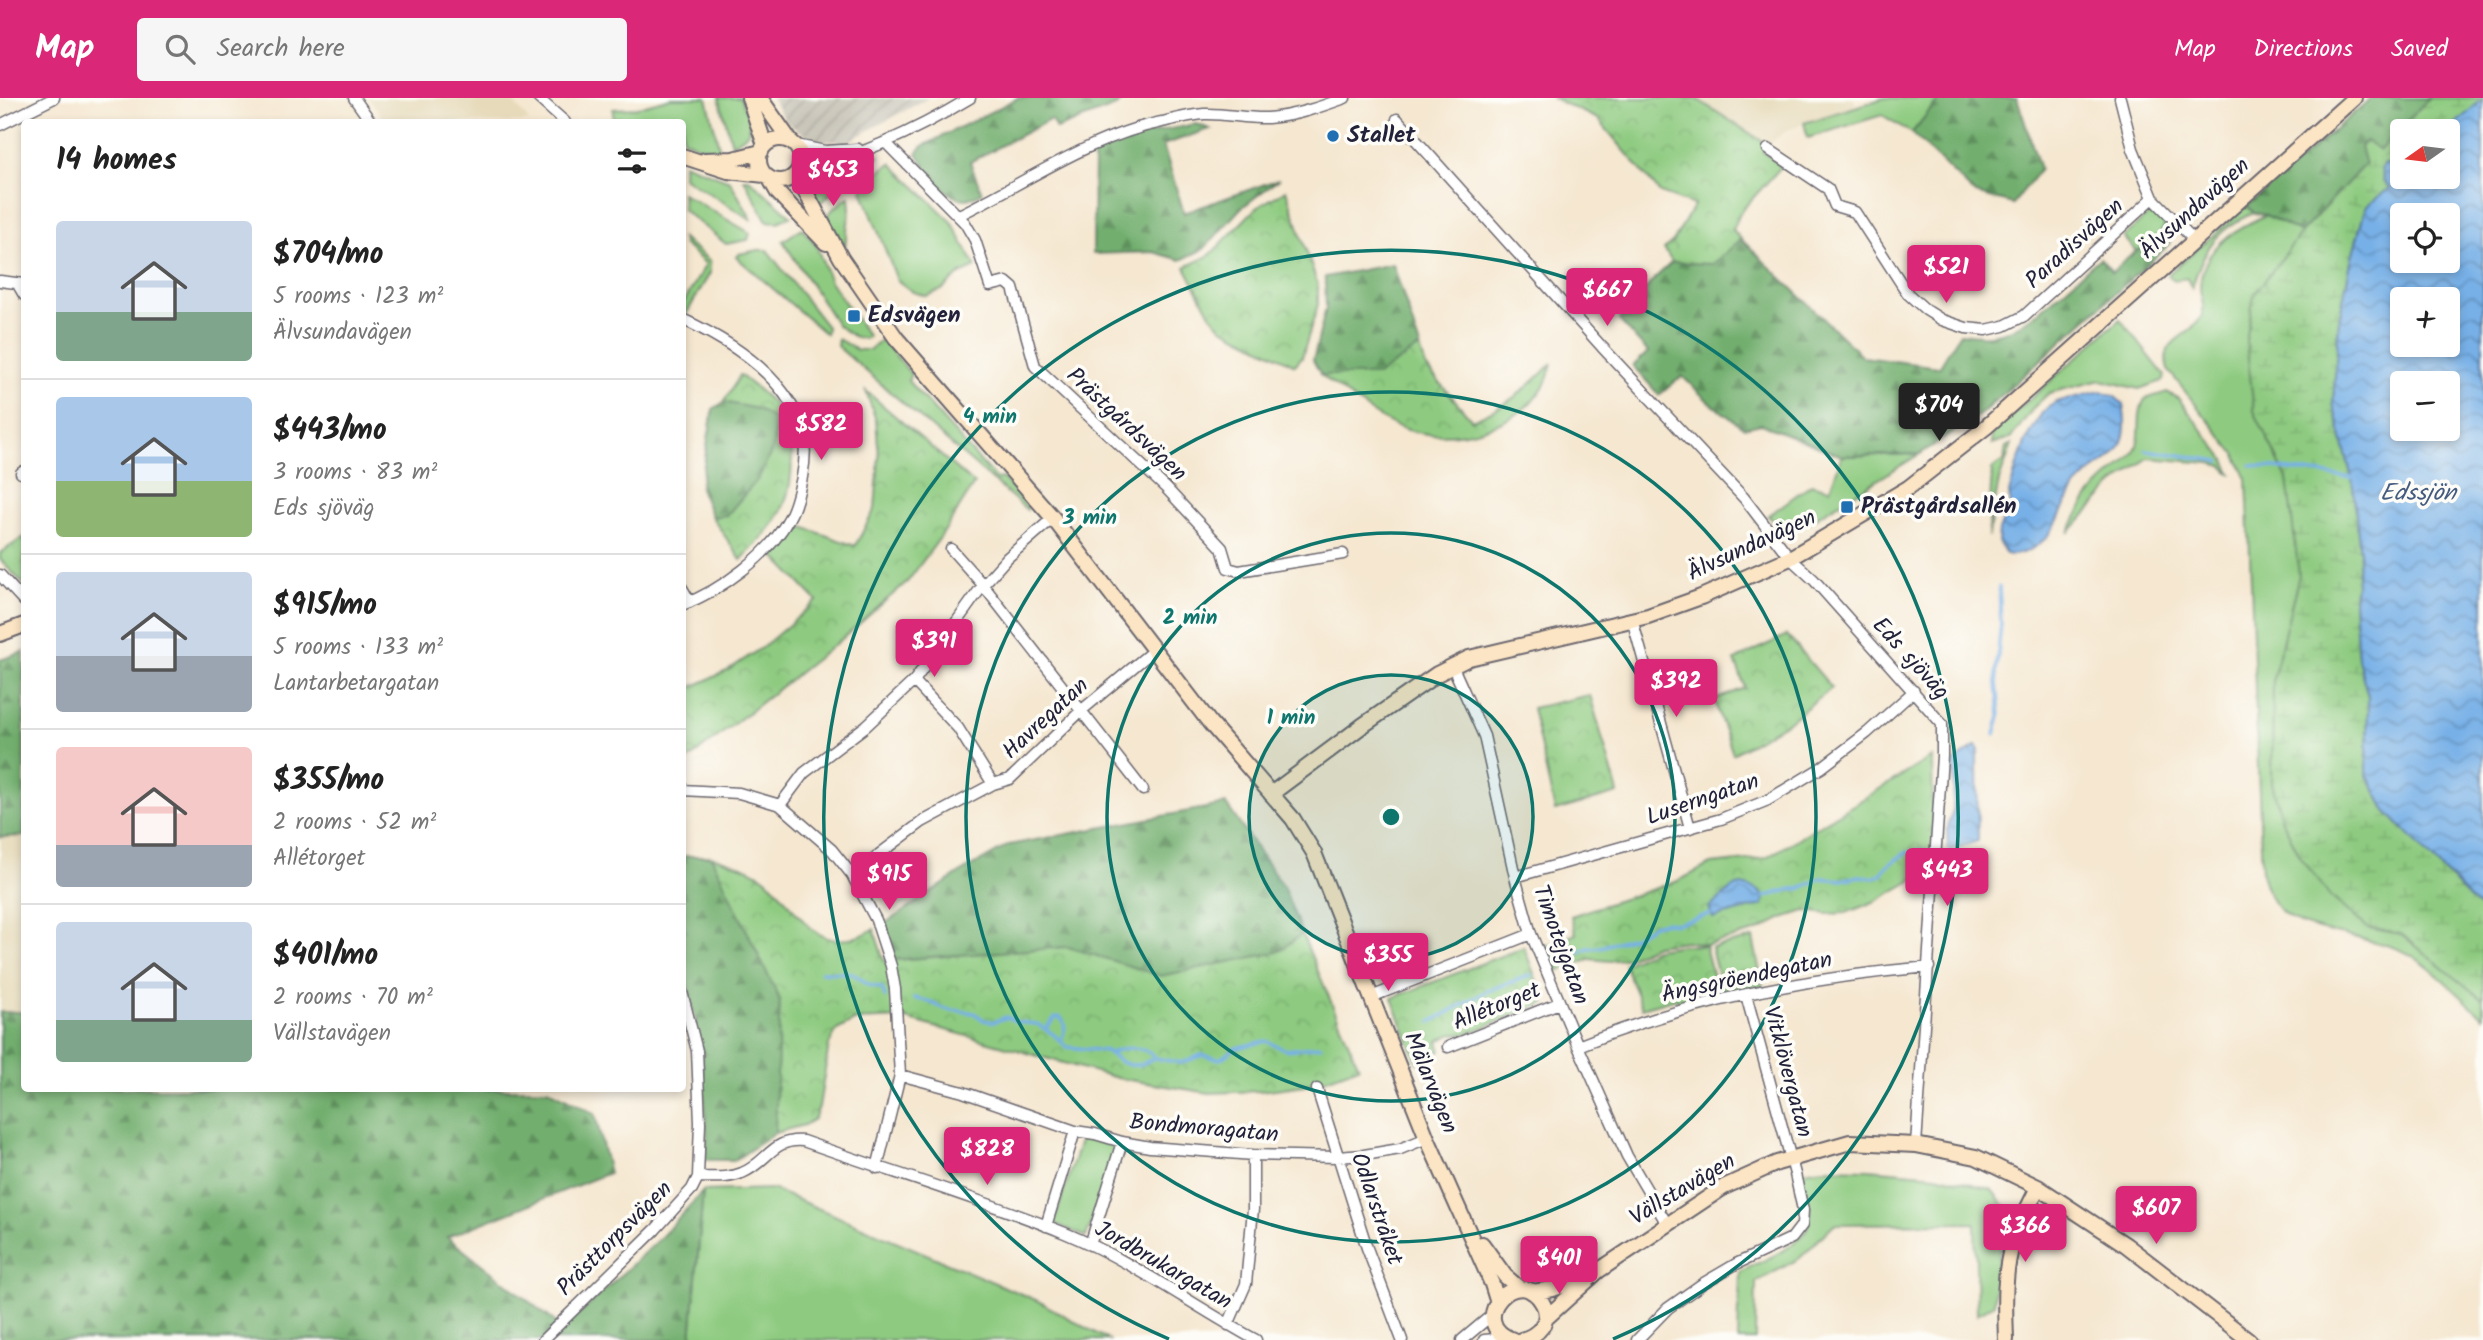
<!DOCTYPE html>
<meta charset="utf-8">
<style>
body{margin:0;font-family:Kalam,sans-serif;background:#f6f6f6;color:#222;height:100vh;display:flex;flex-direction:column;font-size:26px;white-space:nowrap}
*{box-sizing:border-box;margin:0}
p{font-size:23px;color:#767676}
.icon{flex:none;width:38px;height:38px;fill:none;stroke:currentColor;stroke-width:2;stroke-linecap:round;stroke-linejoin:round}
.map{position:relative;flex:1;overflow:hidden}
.details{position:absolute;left:21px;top:21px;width:665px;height:973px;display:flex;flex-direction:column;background:#fff;border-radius:7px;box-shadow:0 4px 10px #0003}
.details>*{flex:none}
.needle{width:46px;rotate:256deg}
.controls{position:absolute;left:2390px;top:21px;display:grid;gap:14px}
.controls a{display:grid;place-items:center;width:70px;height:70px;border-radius:7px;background:#fff;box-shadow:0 4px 10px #0003;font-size:35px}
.price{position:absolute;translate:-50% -60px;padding:0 16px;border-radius:7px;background:#db2777;color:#fff;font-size:23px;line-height:46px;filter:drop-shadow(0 2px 4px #0008)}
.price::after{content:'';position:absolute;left:50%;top:42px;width:21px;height:16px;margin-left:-10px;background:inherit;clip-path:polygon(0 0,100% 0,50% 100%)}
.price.current{background:#222;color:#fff}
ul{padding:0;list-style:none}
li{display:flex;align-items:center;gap:21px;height:175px;padding:0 35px}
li+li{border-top:2px solid #e0e0e0}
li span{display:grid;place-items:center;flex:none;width:196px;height:140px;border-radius:7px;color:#555}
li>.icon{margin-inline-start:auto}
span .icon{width:84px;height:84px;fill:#fffc;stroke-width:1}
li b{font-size:30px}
h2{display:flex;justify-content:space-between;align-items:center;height:84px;padding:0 35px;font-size:30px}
header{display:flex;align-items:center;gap:42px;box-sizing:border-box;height:98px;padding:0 35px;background:#db2777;color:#fff}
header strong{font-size:33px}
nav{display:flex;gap:38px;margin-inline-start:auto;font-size:24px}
.search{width:490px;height:63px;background:#f6f6f6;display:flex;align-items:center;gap:18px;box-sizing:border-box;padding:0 24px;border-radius:7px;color:#767676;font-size:26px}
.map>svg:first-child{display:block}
.built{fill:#e6daba}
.industrial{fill:url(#industrial-furrows)}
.grass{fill:#8ecb80;stroke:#58765e;stroke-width:2}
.forest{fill:url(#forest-firs);stroke:#4a6854;stroke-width:2}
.wetland{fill:url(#wetland-marsh);stroke:#58765e;stroke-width:2}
.park{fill:url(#park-crowns);stroke:#58765e;stroke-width:2}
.water{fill:url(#water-waves);stroke:#4c6991;stroke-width:2;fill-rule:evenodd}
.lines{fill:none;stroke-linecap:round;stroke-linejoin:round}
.stream{stroke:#77b0e7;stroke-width:3.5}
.street-casing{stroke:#6c676f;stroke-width:13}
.secondary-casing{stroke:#6c676f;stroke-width:18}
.street{stroke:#fff;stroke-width:10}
.secondary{stroke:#fce5c4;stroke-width:14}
.ring{fill:none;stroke:#0f766e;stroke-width:3.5}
.poi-dot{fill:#1f6fb2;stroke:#fdfcf7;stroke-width:2.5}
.labels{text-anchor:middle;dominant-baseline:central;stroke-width:7;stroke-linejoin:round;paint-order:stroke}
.poi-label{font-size:23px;font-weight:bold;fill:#22223b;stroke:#fdfcf7;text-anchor:start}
.street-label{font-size:23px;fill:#22223b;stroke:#fdfcf7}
.water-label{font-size:24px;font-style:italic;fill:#445b80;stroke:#fdfcf7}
.centre{fill:#0f766e;stroke:#fdfcf7;stroke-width:3.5}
.ring-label{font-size:21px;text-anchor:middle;font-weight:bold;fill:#0f766e;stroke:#fdfcf7;stroke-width:7;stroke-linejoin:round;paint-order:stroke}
</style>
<header>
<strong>Map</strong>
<div class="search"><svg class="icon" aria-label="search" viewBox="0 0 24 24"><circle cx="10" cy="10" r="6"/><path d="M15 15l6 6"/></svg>Search here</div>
<nav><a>Map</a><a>Directions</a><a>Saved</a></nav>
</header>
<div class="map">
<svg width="2483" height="1242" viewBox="0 0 2483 1242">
<defs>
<pattern id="industrial-furrows" width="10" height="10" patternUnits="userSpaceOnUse" patternTransform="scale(1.75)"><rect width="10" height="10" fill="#c8c4b8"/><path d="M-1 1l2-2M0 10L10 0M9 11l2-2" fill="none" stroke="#aca89f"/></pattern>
<pattern id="forest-firs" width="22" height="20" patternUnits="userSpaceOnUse" patternTransform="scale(1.75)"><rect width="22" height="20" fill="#72af6e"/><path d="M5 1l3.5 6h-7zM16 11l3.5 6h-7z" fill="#5d8e5c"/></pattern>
<pattern id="wetland-marsh" width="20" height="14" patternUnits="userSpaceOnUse" patternTransform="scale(1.75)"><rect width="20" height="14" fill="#8ecb80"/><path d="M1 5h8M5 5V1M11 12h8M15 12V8" fill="none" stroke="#7aae70"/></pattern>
<pattern id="park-crowns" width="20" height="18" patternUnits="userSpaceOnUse" patternTransform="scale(1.75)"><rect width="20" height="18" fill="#8ecb80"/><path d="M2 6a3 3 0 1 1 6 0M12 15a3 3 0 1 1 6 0" fill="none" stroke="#7aae70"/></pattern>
<pattern id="water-waves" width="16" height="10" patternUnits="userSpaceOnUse" patternTransform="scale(1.75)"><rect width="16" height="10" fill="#77b0e7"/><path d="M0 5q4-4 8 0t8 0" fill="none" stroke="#618fbc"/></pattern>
</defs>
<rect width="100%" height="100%" fill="#fdfcf7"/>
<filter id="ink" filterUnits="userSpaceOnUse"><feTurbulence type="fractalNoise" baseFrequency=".0143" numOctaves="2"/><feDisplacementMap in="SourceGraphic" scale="14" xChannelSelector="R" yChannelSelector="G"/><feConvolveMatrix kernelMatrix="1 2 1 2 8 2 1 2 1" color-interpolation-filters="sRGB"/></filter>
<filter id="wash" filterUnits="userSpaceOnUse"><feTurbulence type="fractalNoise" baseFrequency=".00686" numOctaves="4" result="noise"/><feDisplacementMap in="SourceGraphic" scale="28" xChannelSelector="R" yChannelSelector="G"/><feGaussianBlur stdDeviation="1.57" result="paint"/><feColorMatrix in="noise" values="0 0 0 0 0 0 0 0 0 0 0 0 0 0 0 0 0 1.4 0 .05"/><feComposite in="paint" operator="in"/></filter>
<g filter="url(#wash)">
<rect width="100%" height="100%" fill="#f5e7d0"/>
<path class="built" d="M369 0H510L530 24H386Z
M1695 0H1853L1857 9 1804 25 1786 33 1768 47Z
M24 738V914H0V739Z"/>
<path class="industrial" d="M772 0H928L849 43H815L786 24Z"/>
<path class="grass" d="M671 0H707L720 53 698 48 683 41 682 24H648L638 21 613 20V11L634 10Z
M719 0H740C749 22 759 34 732 46Z
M1884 0H1940L1912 35 1882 17 1808 40 1804 25Z
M2429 0H2483V3L2444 33H2403V61L2394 69 2352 159 2483 814V919C2462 900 2437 874 2414 859 2379 836 2305 840 2278 810 2269 800 2266 788 2262 776L2247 380 2236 357 2168 272C2159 241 2187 241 2200 221 2207 209 2200 200 2200 189 2202 149 2235 131 2266 117L2301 135 2366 43 2380 52Z
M876 54 879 58 861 69 818 107 811 89 822 74 842 69Z
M683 65 730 83 752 122 683 79Z
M891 65 951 123 976 169 960 176 942 192 926 198 913 194 897 182 862 92 864 84Z
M744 81H749L791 118 778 124 767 123Z
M682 95 750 135 748 142 726 146 683 112Z
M849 98 850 111 845 148 831 128 828 118 832 112Z
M2247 108 2254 115C2216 130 2202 153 2192 191L2187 180 2175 182 2167 177Z
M2150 115 2160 119 2165 126 2155 146 2136 153 2124 139Z
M802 130 816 147 830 183 868 238 865 241 855 239 838 228 783 143Z
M682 140 710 163V175L685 218 683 216V206L706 166 683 146Z
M758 152H767L827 229 826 236 736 159 739 156Z
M2120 221 2165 278 2163 283 2139 291 2101 282 2049 295 2035 308 2011 340 1992 346V335Z
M838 241 857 252H869L882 241 911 276 908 283 996 381 1003 380 1028 408 1027 412 837 248Z
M2167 294 2178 300 2224 360 2232 377 2223 368 2210 365 2148 360 2114 386 2069 435C2078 412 2091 393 2110 377 2118 369 2128 364 2134 354 2144 337 2135 317 2145 301Z
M2012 346 1999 383 1988 439 1992 371 2004 363 2006 349Z
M1920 356 1789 436 1768 418 1811 386 1830 391 1842 358Z
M1089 1039 1115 1045 1117 1049 1086 1139 1054 1125 1080 1043Z
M1825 1070 1869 1071 1936 1077 1991 1091 2009 1113C1999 1144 1996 1174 1994 1206L1977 1216 1975 1125 1834 1126 1800 1160 1756 1184 1755 1242H1738L1740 1174C1765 1160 1814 1147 1810 1112 1808 1099 1804 1086 1801 1073Z
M772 1091 1038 1203 1108 1242H691L703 1093Z"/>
<path class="forest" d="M1018 0H1125L1116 8 1056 31 1051 21 970 64 982 95C978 96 971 101 966 101 944 101 927 71 917 55L923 48Z
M1940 0H2017L2040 71 2013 106 1975 96 1912 35Z
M2371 0H2429L2380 52 2365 43 2360 49 2365 66 2301 135 2266 117 2254 115 2247 108Z
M1196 26 1210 31 1163 47 1184 115 1279 81 1240 111 1204 151 1181 162 1153 154 1093 156 1094 55C1125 40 1162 32 1196 26Z
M2165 126 2170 146 1982 315 1920 356 1842 358 1761 326 1744 330 1709 304 1682 278 1659 297 1633 268 1648 254 1619 222 1656 179 1672 164 1713 166 1741 141 1863 259 1939 269 1960 235C1975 237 1989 239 2004 234 2034 224 2074 181 2100 160L2112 174 2136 153 2155 146Z
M1393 166 1420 249 1378 277H1321L1313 262 1326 210 1325 179Z
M724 304 758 311 776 323 773 350 759 380 727 417 712 419 700 390 713 311Z
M24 554V738L0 739V562Z
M1226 706 1284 790 1302 836 1278 854 1161 878 1068 849 891 862 884 826 960 775 1009 747Z
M682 758H711L780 902 775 1035 735 1062H705L707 1040 701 946 683 867Z
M0 914H24V990L548 991 595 1016 609 1075 447 1139 564 1231 663 1137 703 1093 691 1242H0Z"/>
<path class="wetland" d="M2429 0H2483V3L2478 5 2450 31 2444 33H2403V61L2394 69 2390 90 2366 108 2352 159 2339 222 2333 306 2352 380 2360 454 2354 503 2358 561 2368 598 2367 677 2386 713 2483 814V902L2401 836 2368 830 2330 798 2300 758 2281 720 2272 685 2273 581 2299 477 2287 381 2254 313 2246 243 2254 197 2301 135 2365 66 2360 49 2366 43 2380 52Z"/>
<path class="park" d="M1552 0H1695L1768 47 1763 54 1782 68 1742 112 1732 131 1741 141 1713 166 1672 164 1664 151 1673 144 1694 107 1660 95 1598 21Z
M1286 92 1318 188V206L1302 259 1295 267 1222 230 1210 216 1185 169 1210 157 1256 110Z
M1420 249 1426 269 1472 322C1508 307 1525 293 1552 265 1550 272 1548 280 1545 286 1520 332 1448 347 1402 330 1372 319 1346 295 1321 277H1378Z
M740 277C751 287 767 297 776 309 796 334 795 378 784 407 775 428 756 446 741 462L712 419 727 417 759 380 773 350 776 323 758 311 724 304Z
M866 293 974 386 942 437 908 483 843 540 683 666V593L727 573 764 548 817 503 772 456 795 426 855 448 875 411 879 359 876 323Z
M24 439V487L0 461V455Z
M1787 537 1832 590 1788 624 1733 656 1714 602 1745 590 1735 562Z
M1590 597 1618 695 1555 713 1532 610Z
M1932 659 1934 770 1876 803 1846 815 1828 816 1805 813 1783 820 1755 834 1707 847 1686 843 1656 847 1628 860 1610 863 1589 861 1552 875 1543 849 1576 836 1571 818 1678 783 1711 766 1766 760Z
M711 758C729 764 751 769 766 781 802 811 814 865 874 831L884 863 1068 849 1161 878 1278 854 1302 836 1359 969 1313 986 1260 993 1209 995 1117 980 903 920 856 922 837 932 829 947 819 1009 814 1021 804 1027 775 1035 780 902Z
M1753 840 1763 889 1723 898 1711 850Z
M1683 847 1705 848 1718 899 1680 909 1677 900 1642 910 1624 866 1656 851Z
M1524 849 1545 905 1464 937 1453 936 1438 943 1441 953 1417 965 1392 900Z"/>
<path class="water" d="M2483 3V814L2386 713 2367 677 2368 598 2358 561 2354 503 2360 454 2352 380 2333 306 2339 222 2352 159 2366 108 2390 90 2384 83 2381 71 2384 66 2395 69 2403 61V79H2448V33H2444L2450 31 2478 5ZM2403 117H2448V163H2403ZM2448 201V247H2403V201ZM2403 285H2448V331H2403Z
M2101 293 2114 298 2123 306C2125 319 2127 331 2122 344 2114 364 2091 370 2079 385 2059 409 2059 439 2027 453 2019 456 2014 458 2006 456L1998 444 1999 433 2010 405 2009 395 2017 367 2025 345 2042 315 2056 304Z
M1976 648 1979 652 1977 658 1978 743 1951 752 1948 750 1947 733 1953 711 1954 664Z
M1742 787C1754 790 1767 793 1763 807L1713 820 1709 810 1733 789Z"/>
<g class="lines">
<path class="stream" d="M2146 352 2220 363
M2251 367 2352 380
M1995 636 2000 618 1996 575 2001 525 1999 489
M1764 799 1792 791H1799L1821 780 1841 782 1860 778 1873 780 1881 776 1884 771 1905 755 1923 752
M1552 863 1589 850 1601 849 1633 839 1653 827 1665 824 1675 826 1710 816
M821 874 852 875 869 887 882 890 885 899
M914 900 927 903 945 911 974 915 984 922 993 924 1007 919 1017 924 1037 926 1053 936 1067 949 1106 953 1121 964 1130 967H1139L1155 960 1181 965 1202 957 1220 961 1236 950 1266 943 1286 952 1321 948
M1431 924 1487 893 1531 877
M1045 931 1055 920 1060 919C1067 927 1065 934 1060 943
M1109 956C1123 949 1144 946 1155 960"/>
</g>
</g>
<g filter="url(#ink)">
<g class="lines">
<defs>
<path id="street" d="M354 0 371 24
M538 0 565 24
M2120 0 2133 51 2153 100 2194 142
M1397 21 1602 249 1744 400 1790 460 1814 482 1942 626V658L1916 1047
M0 27 54 0
M886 45 965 125 975 142 990 188 1006 184 1013 190 1035 268 1166 390 1222 450 1228 470 1239 473 1343 456
M796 47 825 53 858 51
M1768 51 1828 91 1835 108 1855 114 1908 196 1926 212 1942 222 1966 230 1986 232 2004 228 2024 218 2153 100
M799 73C860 59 917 32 970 0
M959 117C1023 86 1091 38 1162 24 1175 21 1190 17 1204 16 1225 15 1247 21 1268 20 1295 18 1320 9 1345 0
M0 183 24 186
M17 185 24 197
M682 221C730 243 786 278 802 331 806 346 805 364 802 379 799 393 796 408 789 420 770 457 720 493 682 507
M21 375 24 373
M951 451 983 487 1143 692
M0 477 24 503
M682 490 690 504
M1632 521 1690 730
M1452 567 1484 638 1515 779 1531 836 1578 948 1627 1058 1667 1126
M914 583 958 630 993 686
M682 692 739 695 780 707 832 752 852 777 876 822 891 868 895 891 900 977 877 1070
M780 707 804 675 866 628 914 583 983 487 1007 460 1053 420
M852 777 922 724 993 686 1010 681 1082 612 1155 551
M1515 779 1721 721 1768 702 1821 670 1867 635 1914 593
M1371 899 1531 836
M1578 948C1689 903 1809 879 1929 869
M1448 949 1559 905
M900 977 963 994 1075 1033 1095 1036 1122 1044 1150 1049 1253 1057 1337 1059 1364 1057 1400 1051 1427 1040
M1317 991 1367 1150 1402 1242
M698 1079C713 1079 728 1081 742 1075 767 1065 772 1040 803 1043 890 1074 979 1100 1065 1135 1133 1163 1192 1207 1256 1242
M1046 1128 1075 1033
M1090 1147 1122 1044
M1228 1227 1246 1186 1253 1111V1057
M543 1242 655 1132 692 1091 698 1079 700 1025 697 953 682 894
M1462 1242 1493 1216
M1484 1242 1507 1240
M1637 1242 1668 1210 1702 1186 1736 1166 1792 1140 1802 1127 1803 1112 1795 1076 1746 897"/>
<path id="secondary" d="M749 0 765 47
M760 0 791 44
M759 62a21 21 0 1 1 42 0a21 21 0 1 1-42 0Z
M682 58 728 73 765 77
M705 62 733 61 761 54
M796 76 841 160 896 240 1053 420 1210 625 1293 721 1314 755 1427 1040 1492 1186 1497 1202
M770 81 778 95 826 145
M0 536 24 527
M1271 696 1362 628 1437 576 1469 560 1648 518 1701 499 1790 460 1908 390 1986 329 2354 0
M1482 1146 1505 1178 1519 1190
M1532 1194 1553 1191 1587 1178
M1546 1220 1598 1173 1724 1089 1777 1065 1850 1044 1916 1047 1976 1059 2038 1089 2126 1147 2249 1242
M1513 1242C1463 1225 1519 1161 1543 1206 1552 1223 1538 1238 1521 1242
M2006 1242C2005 1209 2003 1176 2013 1144 2019 1125 2030 1107 2038 1089"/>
</defs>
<use href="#street" class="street-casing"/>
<use href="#secondary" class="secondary-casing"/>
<use href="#street" class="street"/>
<use href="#secondary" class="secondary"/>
</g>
</g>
<circle cx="1391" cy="719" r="142" fill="#0f766e" fill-opacity=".12"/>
<g class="ring">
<circle cx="1391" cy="719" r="142"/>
<circle cx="1391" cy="719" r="284"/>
<circle cx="1391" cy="719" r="425"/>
<path d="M1169 1241A567 567 0 1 1 1613 1241"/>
</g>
<g class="poi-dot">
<circle cx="1333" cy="38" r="7"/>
<rect x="847" y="211" width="14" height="14" rx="3.5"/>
<rect x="1840" y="402" width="14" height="14" rx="3.5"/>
</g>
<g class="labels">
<g class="poi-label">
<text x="1347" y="38">Stallet</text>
<text x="868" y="218">Edsvägen</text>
<text x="1861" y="409">Prästgårdsallén</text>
</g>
<g class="street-label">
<text transform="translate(2195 111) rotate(-42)">Älvsundavägen</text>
<text transform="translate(2075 146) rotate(-42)">Paradisvägen</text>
<text transform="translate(1126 327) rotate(43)">Prästgårdsvägen</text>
<text transform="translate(1752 448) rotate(-25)">Älvsundavägen</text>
<text transform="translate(1910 561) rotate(48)">Eds sjöväg</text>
<text transform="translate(1046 621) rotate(-43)">Havregatan</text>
<text transform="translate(1703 702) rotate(-19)">Luserngatan</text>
<text transform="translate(1560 847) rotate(70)">Timotejgatan</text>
<text transform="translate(1747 880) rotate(-12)">Ängsgröendegatan</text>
<text transform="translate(1497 909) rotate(-22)">Allétorget</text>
<text transform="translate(1787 974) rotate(75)">Vitklövergatan</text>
<text transform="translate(1430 985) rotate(68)">Mälarvägen</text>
<text transform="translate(1204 1031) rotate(5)">Bondmoragatan</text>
<text transform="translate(1683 1092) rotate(-31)">Vällstavägen</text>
<text transform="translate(1376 1111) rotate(71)">Odlarstråket</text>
<text transform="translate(615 1141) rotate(-45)">Prästtorpsvägen</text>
<text transform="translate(1163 1168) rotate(30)">Jordbrukargatan</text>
</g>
<g class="water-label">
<text x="2418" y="395">Edssjön</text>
</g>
</g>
<circle cx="1391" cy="719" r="10" class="centre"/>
<g class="ring-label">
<text x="990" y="325">4 min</text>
<text x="1090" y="426">3 min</text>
<text x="1190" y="526">2 min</text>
<text x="1291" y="626">1 min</text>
</g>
</svg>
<div class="controls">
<a><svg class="needle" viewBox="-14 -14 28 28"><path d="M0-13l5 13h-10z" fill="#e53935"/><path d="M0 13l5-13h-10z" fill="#767676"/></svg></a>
<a><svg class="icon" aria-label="locate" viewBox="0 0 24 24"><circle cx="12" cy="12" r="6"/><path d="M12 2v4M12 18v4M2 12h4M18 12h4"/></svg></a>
<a>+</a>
<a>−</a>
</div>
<b class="price" style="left:833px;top:110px">$453</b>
<b class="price" style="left:1946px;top:207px">$521</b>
<b class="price" style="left:1607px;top:230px">$667</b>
<b class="price current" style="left:1939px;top:345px">$704</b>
<b class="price" style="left:821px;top:364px">$582</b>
<b class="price" style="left:934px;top:581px">$391</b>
<b class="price" style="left:1676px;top:621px">$392</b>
<b class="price" style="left:1947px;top:810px">$443</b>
<b class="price" style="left:889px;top:814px">$915</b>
<b class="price" style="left:1388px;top:895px">$355</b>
<b class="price" style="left:987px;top:1089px">$828</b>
<b class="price" style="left:2156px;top:1148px">$607</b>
<b class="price" style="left:2025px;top:1166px">$366</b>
<b class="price" style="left:1559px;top:1198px">$401</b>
<section class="details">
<h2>14 homes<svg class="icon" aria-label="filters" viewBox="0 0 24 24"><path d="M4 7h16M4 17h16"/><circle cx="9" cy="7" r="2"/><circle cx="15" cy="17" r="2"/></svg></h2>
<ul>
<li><span style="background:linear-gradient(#c9d6e8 65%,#7fa58c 0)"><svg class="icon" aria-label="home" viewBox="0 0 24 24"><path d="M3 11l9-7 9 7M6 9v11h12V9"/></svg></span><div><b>$704/mo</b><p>5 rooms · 123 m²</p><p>Älvsundavägen</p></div></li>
<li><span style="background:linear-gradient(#a9c7e8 60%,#8fb573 0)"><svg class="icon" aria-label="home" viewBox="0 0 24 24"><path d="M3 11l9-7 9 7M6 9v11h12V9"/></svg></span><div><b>$443/mo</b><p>3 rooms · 83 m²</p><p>Eds sjöväg</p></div></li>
<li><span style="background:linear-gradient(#c9d6e8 60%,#9aa5b1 0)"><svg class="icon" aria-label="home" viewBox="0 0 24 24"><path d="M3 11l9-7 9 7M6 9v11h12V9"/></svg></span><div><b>$915/mo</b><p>5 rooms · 133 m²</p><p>Lantarbetargatan</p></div></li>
<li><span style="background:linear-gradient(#f6c9c9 70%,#9aa5b1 0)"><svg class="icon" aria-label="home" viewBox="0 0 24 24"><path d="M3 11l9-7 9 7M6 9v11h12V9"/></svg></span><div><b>$355/mo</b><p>2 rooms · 52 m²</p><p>Allétorget</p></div></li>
<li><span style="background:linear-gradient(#c9d6e8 70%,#7fa58c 0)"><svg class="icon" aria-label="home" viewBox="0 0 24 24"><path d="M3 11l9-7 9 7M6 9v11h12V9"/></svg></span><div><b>$401/mo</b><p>2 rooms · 70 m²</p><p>Vällstavägen</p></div></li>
</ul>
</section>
</div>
